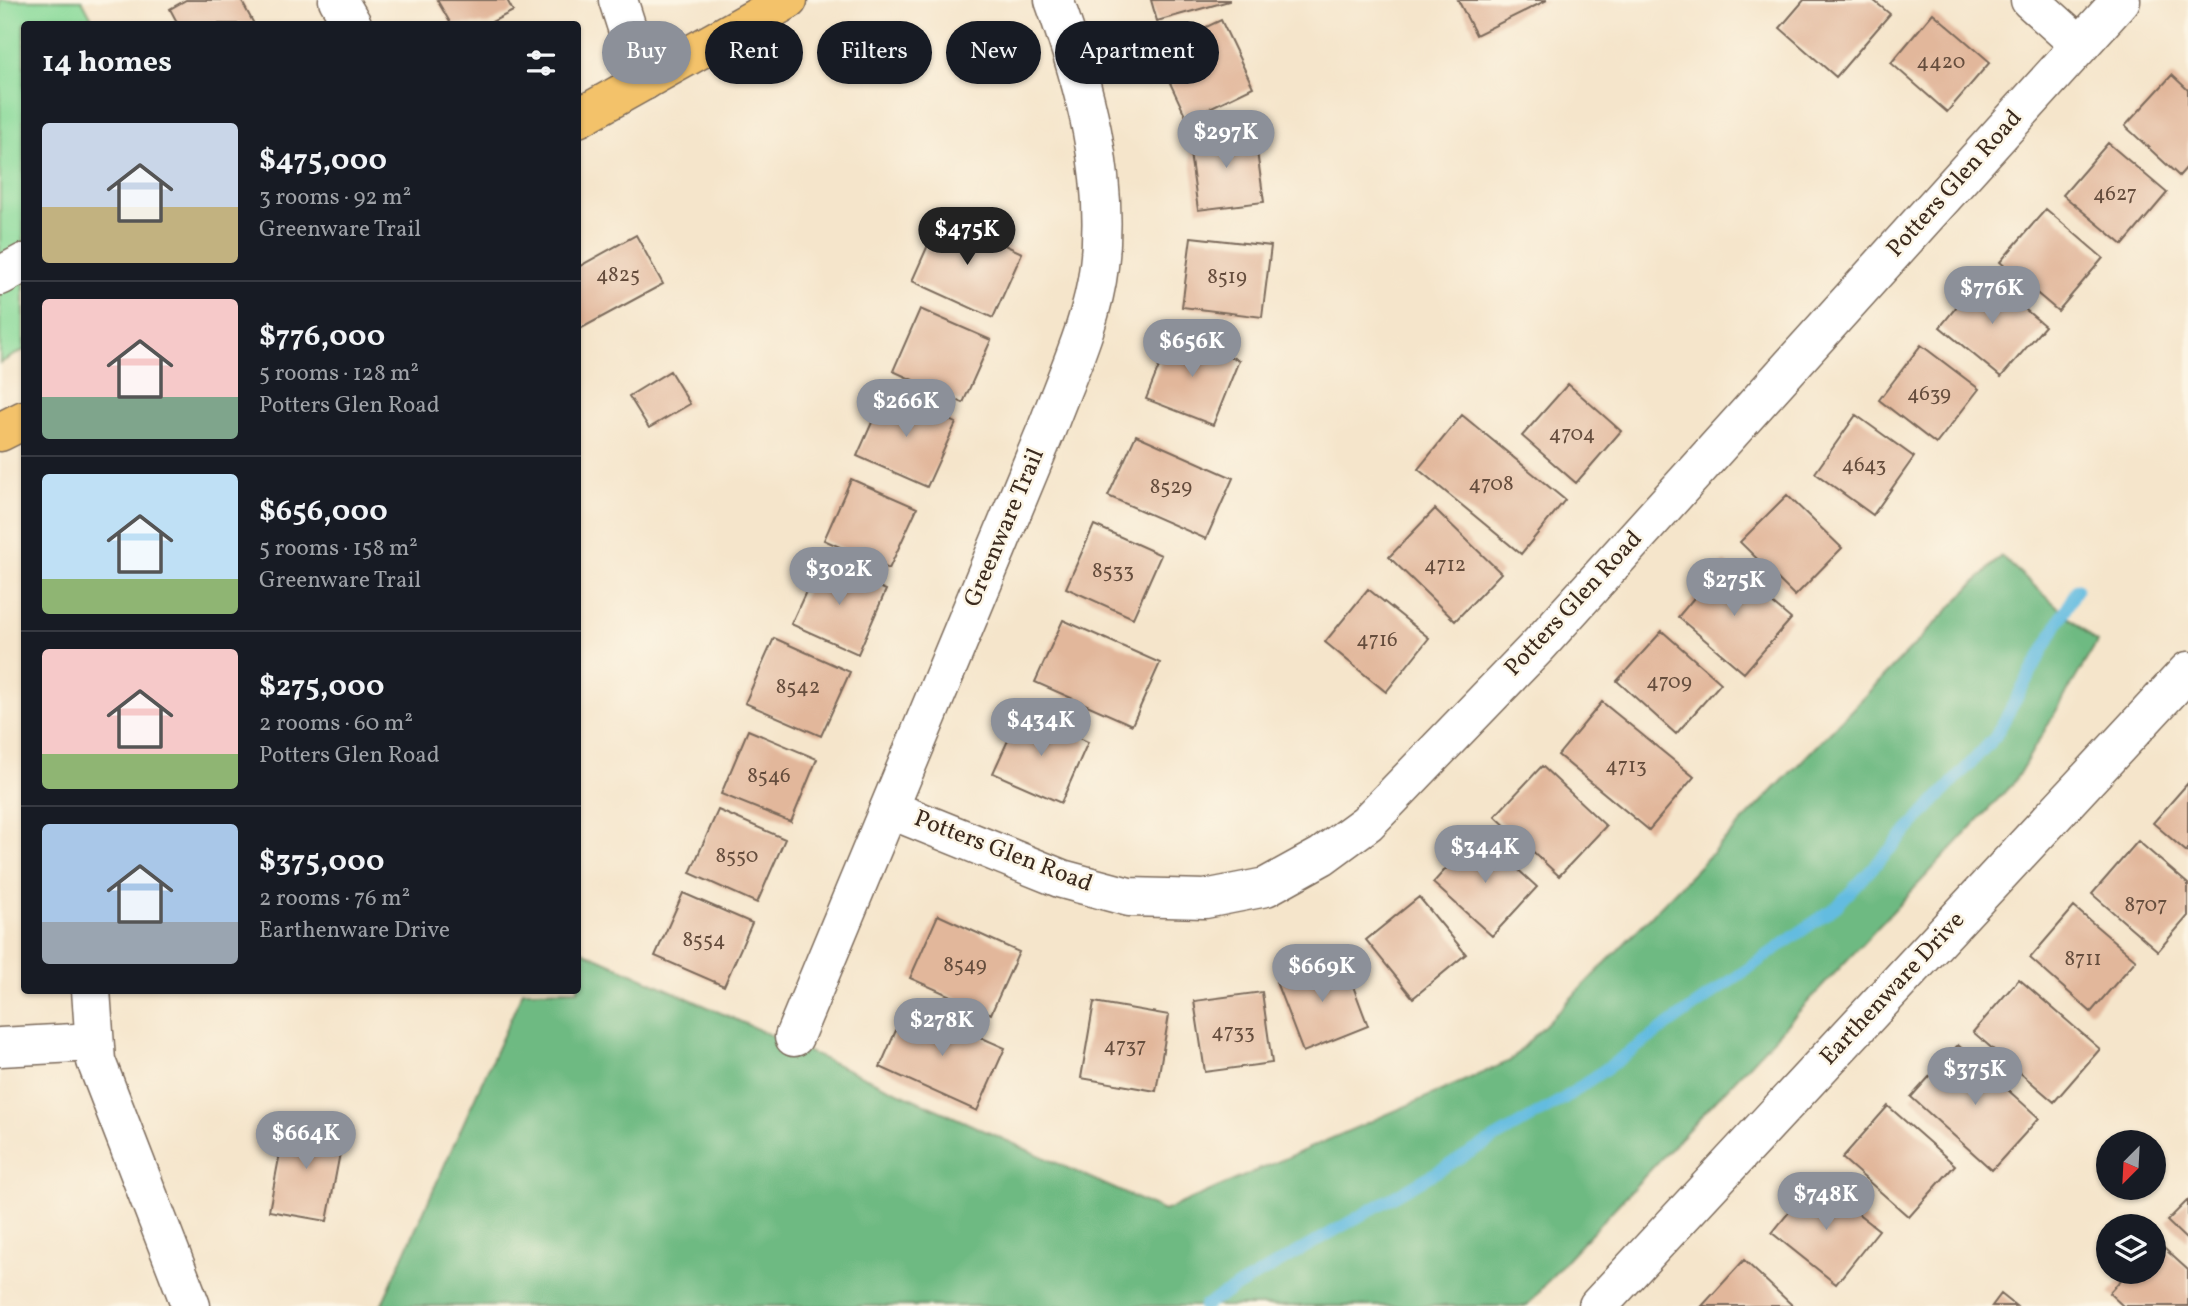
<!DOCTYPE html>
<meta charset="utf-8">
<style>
body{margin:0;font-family:Vollkorn,serif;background:#20242c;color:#f1f3f6;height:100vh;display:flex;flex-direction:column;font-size:26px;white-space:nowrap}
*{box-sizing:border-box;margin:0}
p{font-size:23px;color:#9ea1a6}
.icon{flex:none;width:38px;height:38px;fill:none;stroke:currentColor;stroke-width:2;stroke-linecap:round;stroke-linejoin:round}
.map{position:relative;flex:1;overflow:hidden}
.side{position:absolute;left:21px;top:21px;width:560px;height:973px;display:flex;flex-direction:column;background:#171b24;border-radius:7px;box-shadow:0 2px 5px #0004}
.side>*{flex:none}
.top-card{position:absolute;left:602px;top:21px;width:665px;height:63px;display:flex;gap:14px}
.needle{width:46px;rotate:204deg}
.tools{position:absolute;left:2096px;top:1130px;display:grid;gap:14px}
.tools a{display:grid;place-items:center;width:70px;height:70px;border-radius:50%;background:#171b24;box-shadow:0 2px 5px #0004;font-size:35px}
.price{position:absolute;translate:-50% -60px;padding:0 16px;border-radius:24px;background:#8c9099;color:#fff;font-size:23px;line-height:46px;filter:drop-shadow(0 2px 4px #0008)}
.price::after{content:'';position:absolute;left:50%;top:42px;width:21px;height:16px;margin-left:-10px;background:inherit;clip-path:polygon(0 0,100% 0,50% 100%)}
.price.on{background:#222;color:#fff}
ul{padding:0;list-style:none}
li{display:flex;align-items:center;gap:21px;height:175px;padding:0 21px}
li+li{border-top:2px solid #363941}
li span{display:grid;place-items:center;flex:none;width:196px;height:140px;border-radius:7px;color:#555}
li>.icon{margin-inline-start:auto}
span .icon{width:84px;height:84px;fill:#fffc;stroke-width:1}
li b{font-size:30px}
h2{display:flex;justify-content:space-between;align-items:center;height:84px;padding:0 21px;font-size:30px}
.tag{padding:0 24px;border-radius:32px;background:#171b24;box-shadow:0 2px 5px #0004;font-size:24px;line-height:63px}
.tag.on{background:#8c9099;color:#fff}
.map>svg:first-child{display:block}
.green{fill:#89da9a;stroke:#62825c;stroke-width:2}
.forest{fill:#6eba82;stroke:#547250;stroke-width:2}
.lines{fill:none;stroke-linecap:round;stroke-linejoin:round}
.stream{stroke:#63bce0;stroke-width:12}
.building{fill:#e2b79b}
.minor-casing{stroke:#7c6b5b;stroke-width:41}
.major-casing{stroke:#7c6b5b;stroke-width:41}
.minor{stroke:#fff;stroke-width:38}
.major{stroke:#f3c26a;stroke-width:38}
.labels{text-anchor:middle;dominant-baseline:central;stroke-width:5;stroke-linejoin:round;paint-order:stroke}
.number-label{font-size:21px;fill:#654d3d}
.street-label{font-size:24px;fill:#3b2a1e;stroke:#fcf5e5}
</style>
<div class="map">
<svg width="2188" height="1306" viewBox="0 0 2188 1306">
<rect width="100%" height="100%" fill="#fcf5e5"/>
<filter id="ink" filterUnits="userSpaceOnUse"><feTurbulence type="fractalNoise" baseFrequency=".0143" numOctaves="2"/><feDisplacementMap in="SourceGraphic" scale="14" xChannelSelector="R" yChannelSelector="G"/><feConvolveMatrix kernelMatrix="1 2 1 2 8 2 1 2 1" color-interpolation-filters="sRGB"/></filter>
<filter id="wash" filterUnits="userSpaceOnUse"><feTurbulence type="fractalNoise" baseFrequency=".00686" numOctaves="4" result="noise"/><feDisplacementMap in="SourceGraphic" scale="28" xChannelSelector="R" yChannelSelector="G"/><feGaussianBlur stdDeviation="1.57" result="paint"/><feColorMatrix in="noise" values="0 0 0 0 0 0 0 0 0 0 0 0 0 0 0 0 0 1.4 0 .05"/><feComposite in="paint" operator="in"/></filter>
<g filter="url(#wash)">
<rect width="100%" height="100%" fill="#f5e5cb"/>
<path class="green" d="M0 0H82L95 24H24V350L0 363Z"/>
<path class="forest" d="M2001 556 2097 642 2014 782 1565 1261 1527 1306H381L523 991 578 990V949L1164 1211 1510 1061Z"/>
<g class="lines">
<path class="stream" d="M1204 1306 1563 1099 1837 906 1995 737 2077 589"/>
</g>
<g id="blocks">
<path class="building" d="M186 0H241L254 24H178L170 9Z
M437 0H507L513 11 488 24H451Z
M1151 0H1229V1L1157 21Z
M1458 0H1547L1476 35Z
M1804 0H1873L1890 14 1836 77 1780 28Z
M1933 13 1990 62 1947 112 1891 63Z
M1221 20 1253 87 1187 119 1155 51Z
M2172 75 2188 90V166L2179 176 2125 126Z
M1254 130 1264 202 1198 210 1188 139Z
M2108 143 2167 193 2123 245 2063 195Z
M2046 209 2103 258 2058 311 2000 262Z
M941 216 1022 253 993 318 912 281Z
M636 235 663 284 578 330V267Z
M1191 237 1271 246 1262 317 1182 307Z
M1983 274 2045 326 2001 377 1940 327Z
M920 309 991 340 963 403 893 371Z
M1172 334 1239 360 1213 425 1146 399Z
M1921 345 1979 389 1936 444 1879 400Z
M670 371 690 404 649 428 629 396Z
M1568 384 1621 431 1576 483 1522 436Z
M886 391 956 423 927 487 857 456Z
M1462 415 1565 500 1521 554 1418 469Z
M1856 415 1914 457 1873 515 1815 473Z
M1136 435 1233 478 1206 539 1108 496Z
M851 479 917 508 889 569 824 540Z
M1787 495 1842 548 1795 596 1740 542Z
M1435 509 1501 573 1455 621 1389 557Z
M1094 525 1161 555 1133 618 1066 588Z
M820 561 886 590 858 654 791 624Z
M1724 562 1791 619 1744 673 1678 617Z
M1368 589 1429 638 1386 692 1325 642Z
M1063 620 1160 663 1132 725 1035 682Z
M1662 631 1721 683 1676 734 1617 681Z
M774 638 850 672 821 736 745 703Z
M1602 702 1694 777 1649 830 1558 755Z
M1021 712 1088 742 1061 803 993 773Z
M748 730 817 759 791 822 721 794Z
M1542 766 1606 826 1559 876 1495 816Z
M2188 783V853L2153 823Z
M718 810 785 839 757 903 690 873Z
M1478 833 1537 887 1492 936 1433 883Z
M2138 841 2188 884V916L2158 951 2092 894Z
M683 893 752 923 724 986 655 956Z
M1419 897 1466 954 1413 998 1366 940Z
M2074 907 2136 960 2091 1012 2030 958Z
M938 915 1019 952 991 1014 910 978Z
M1342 957 1368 1026 1303 1052 1276 982Z
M2019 979 2100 1049 2054 1102 1973 1032Z
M1262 992 1272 1063 1205 1072 1194 1001Z
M1094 1002 1169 1015 1156 1091 1081 1078Z
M907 1005 1005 1048 977 1111 880 1067Z
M1958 1045 2039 1118 1992 1170 1911 1097Z
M1888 1106 1955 1165 1909 1217 1842 1158Z
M286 1121 344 1132 327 1221 269 1211Z
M1815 1180 1879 1230 1836 1284 1772 1233Z
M2188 1200V1241L2167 1221Z
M2156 1241 2188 1270V1306H2123L2109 1293 2128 1272H2154V1243Z
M1744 1260 1793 1306H1702Z
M2001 1294 2016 1306H1992Z"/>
</g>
</g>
<g filter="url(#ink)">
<use href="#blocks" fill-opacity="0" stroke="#7c6b5b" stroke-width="2"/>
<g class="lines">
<defs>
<path id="minor" d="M338 0 352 24
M618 0 644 81
M2030 0 2080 45
M0 276 24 263
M889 809 1062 879 1129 897 1205 899 1266 887 1322 856 1367 823 1538 646 2121 0
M91 990 96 1061 191 1306
M794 1037 1047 428C1066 377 1093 321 1099 266 1110 176 1084 84 1054 0
M0 1047 94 1042
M1598 1306 2188 671"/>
<path id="major" d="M578 118 788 0
M0 432 24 420"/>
</defs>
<use href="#minor" class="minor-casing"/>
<use href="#major" class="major-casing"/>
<use href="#minor" class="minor"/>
<use href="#major" class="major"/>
</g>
</g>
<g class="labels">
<g class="number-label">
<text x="1941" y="62">4420</text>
<text x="2115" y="194">4627</text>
<text x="618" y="275">4825</text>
<text x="1227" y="277">8519</text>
<text x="1929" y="394">4639</text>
<text x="1572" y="434">4704</text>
<text x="1864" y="465">4643</text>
<text x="1491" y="484">4708</text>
<text x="1171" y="487">8529</text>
<text x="1445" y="565">4712</text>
<text x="1113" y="571">8533</text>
<text x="1377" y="640">4716</text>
<text x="1669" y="682">4709</text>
<text x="798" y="687">8542</text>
<text x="1626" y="766">4713</text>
<text x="769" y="776">8546</text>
<text x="737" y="856">8550</text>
<text x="2146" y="905">8707</text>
<text x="704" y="940">8554</text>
<text x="2083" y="959">8711</text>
<text x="965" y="965">8549</text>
<text x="1233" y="1032">4733</text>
<text x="1125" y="1046">4737</text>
</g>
<g class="street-label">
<text transform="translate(1955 184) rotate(-48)">Potters Glen Road</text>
<text transform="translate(1005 528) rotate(-67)">Greenware Trail</text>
<text transform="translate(1574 604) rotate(-47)">Potters Glen Road</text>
<text transform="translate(1003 852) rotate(21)">Potters Glen Road</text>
<text transform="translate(1893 989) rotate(-47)">Earthenware Drive</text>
</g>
</g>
</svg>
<div class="tools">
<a><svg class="needle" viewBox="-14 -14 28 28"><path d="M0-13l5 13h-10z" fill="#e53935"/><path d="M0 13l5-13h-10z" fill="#9ea1a6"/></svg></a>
<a><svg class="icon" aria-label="layers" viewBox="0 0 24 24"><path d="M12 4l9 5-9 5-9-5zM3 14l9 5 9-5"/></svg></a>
</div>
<b class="price" style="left:1226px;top:170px">$297K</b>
<b class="price on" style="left:967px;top:267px">$475K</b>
<b class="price" style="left:1992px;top:326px">$776K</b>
<b class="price" style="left:1192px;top:379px">$656K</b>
<b class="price" style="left:906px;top:439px">$266K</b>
<b class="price" style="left:839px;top:607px">$302K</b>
<b class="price" style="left:1734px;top:618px">$275K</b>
<b class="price" style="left:1041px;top:758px">$434K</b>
<b class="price" style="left:1485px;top:885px">$344K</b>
<b class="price" style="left:1322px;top:1004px">$669K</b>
<b class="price" style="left:942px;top:1058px">$278K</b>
<b class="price" style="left:1975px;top:1107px">$375K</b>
<b class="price" style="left:306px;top:1171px">$664K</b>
<b class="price" style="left:1826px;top:1232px">$748K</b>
<div class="top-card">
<a class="tag on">Buy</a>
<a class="tag">Rent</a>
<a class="tag">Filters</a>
<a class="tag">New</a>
<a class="tag">Apartment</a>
</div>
<section class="side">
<h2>14 homes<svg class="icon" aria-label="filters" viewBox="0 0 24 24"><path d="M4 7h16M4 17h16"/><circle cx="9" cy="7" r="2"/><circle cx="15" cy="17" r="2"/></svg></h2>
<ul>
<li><span style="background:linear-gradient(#c9d6e8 60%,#c2b280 0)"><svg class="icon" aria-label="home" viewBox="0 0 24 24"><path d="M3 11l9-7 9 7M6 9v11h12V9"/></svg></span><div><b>$475,000</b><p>3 rooms · 92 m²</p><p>Greenware Trail</p></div></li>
<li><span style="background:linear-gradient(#f6c9c9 70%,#7fa58c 0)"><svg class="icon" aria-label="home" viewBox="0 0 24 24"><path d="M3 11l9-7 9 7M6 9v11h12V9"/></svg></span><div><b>$776,000</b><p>5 rooms · 128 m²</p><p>Potters Glen Road</p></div></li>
<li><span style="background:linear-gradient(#bfe0f5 75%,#8fb573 0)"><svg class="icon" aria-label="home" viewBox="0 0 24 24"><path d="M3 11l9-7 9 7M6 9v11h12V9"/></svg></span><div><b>$656,000</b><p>5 rooms · 158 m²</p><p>Greenware Trail</p></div></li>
<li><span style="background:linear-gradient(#f6c9c9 75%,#8fb573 0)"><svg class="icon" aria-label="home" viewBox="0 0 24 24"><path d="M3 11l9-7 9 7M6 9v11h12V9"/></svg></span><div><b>$275,000</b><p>2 rooms · 60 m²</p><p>Potters Glen Road</p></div></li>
<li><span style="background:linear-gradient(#a9c7e8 70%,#9aa5b1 0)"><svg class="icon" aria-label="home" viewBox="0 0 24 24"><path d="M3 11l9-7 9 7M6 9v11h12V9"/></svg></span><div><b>$375,000</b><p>2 rooms · 76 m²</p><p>Earthenware Drive</p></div></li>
</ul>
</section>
</div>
